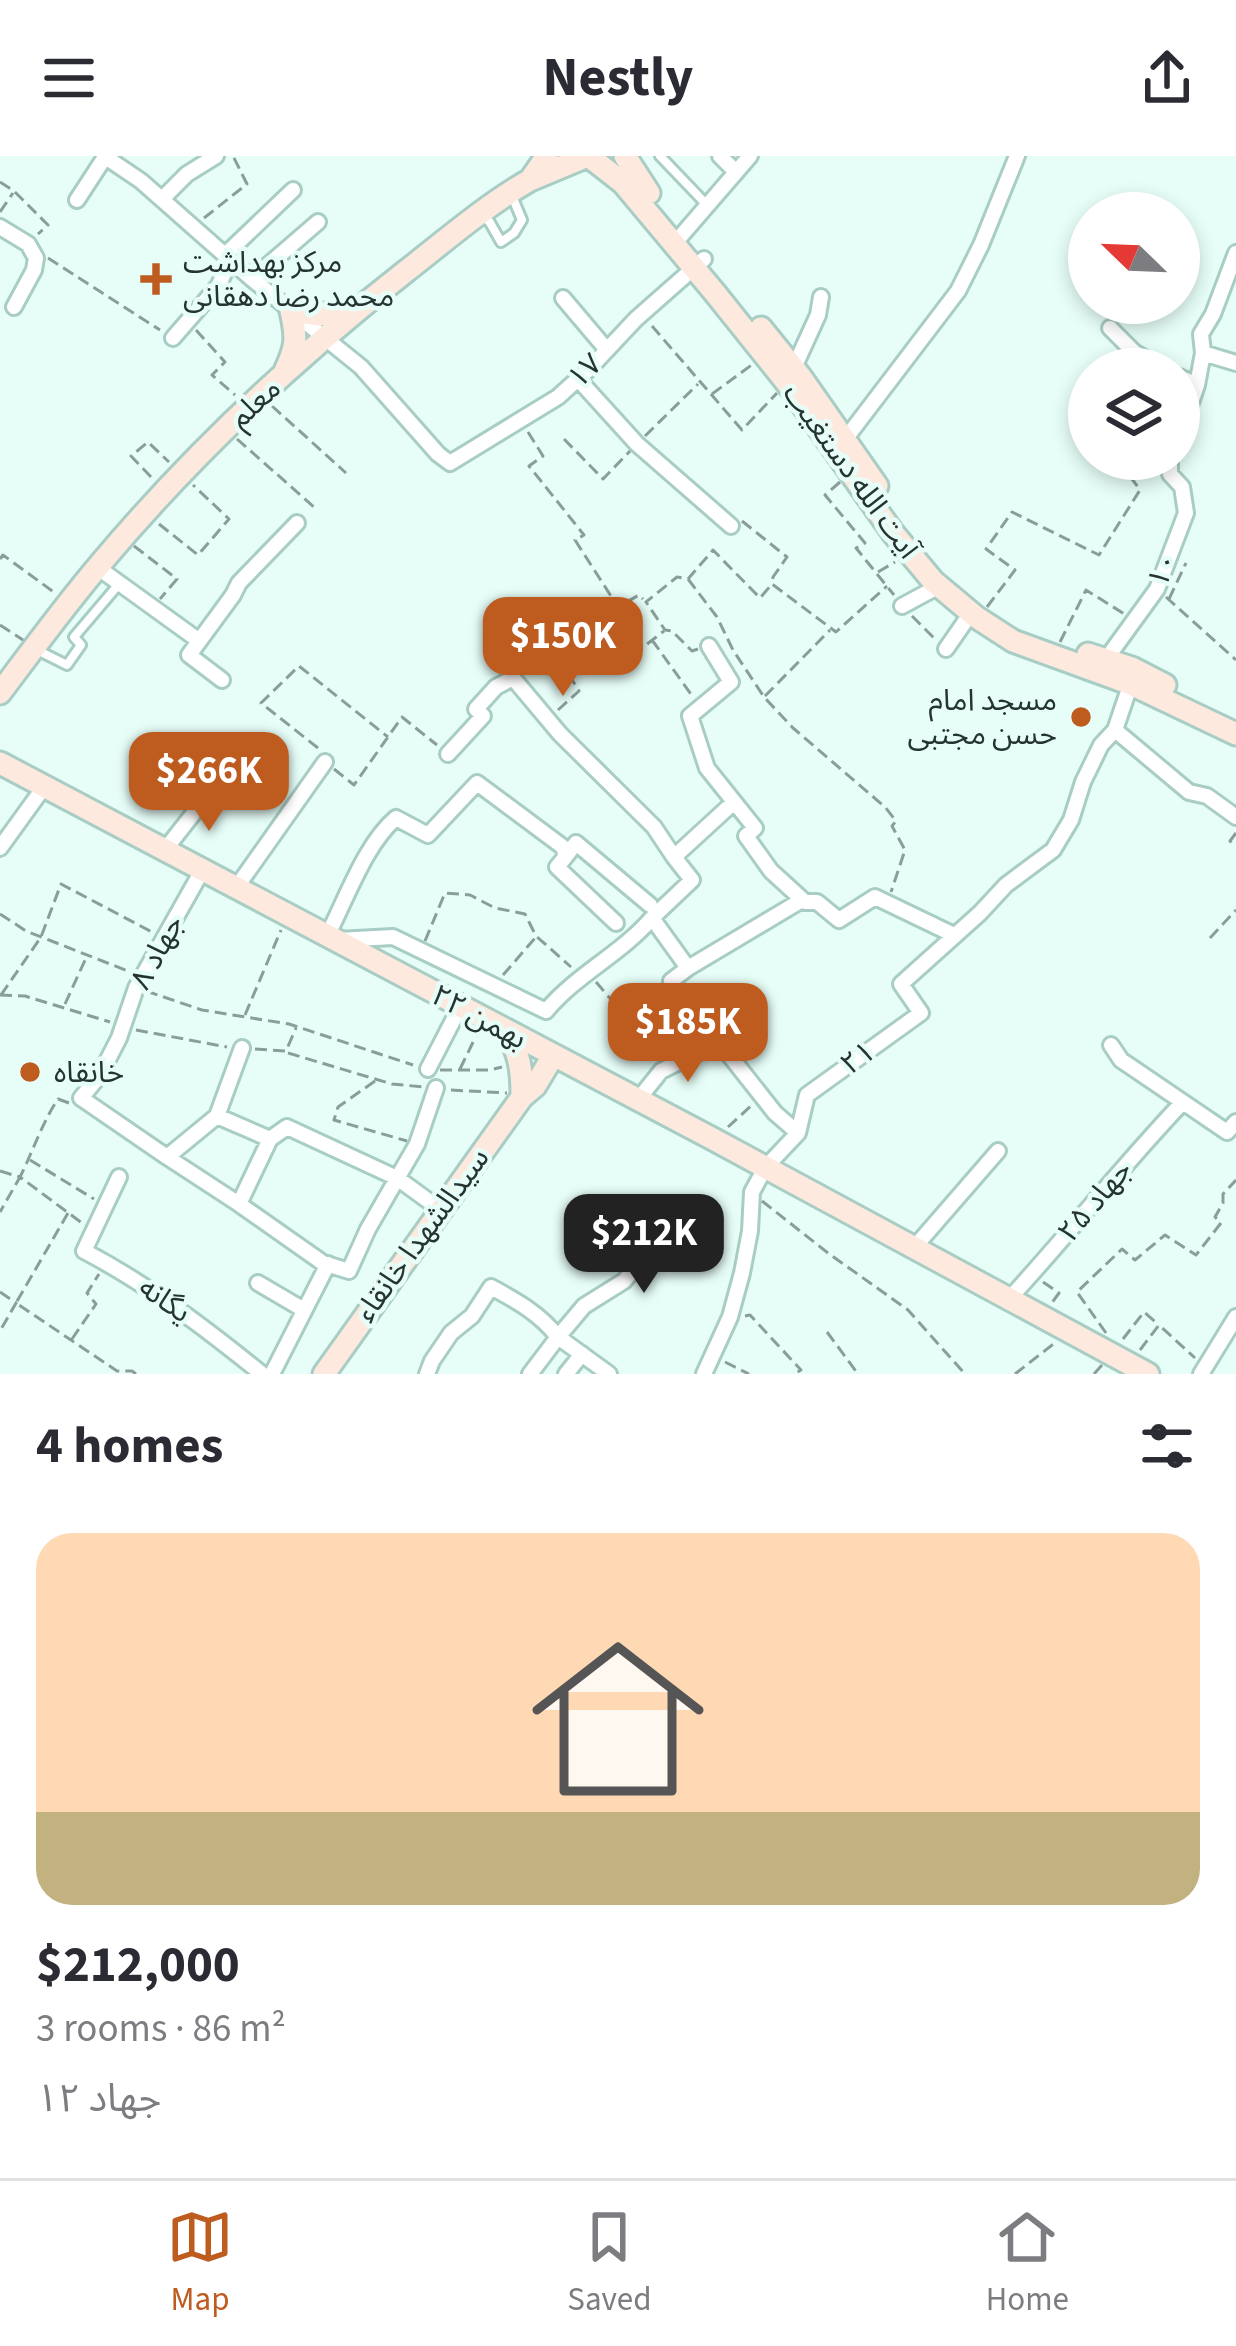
<!DOCTYPE html>
<meta charset="utf-8">
<style>
body{margin:0;font-family:"Source Sans 3","Noto Sans Arabic",sans-serif;background:#f7f7f7;color:#2b2b33;height:100vh;display:flex;flex-direction:column;font-size:45px;white-space:nowrap}
*{box-sizing:border-box;margin:0}
p{font-size:39px;color:#7c7c81}
.icon{flex:none;width:66px;height:66px;fill:none;stroke:currentColor;stroke-width:2;stroke-linecap:round;stroke-linejoin:round}
.map{position:relative;height:1218px;overflow:hidden}
.side{display:flex;flex-direction:column;background:#fff;flex:1}
.side>*{flex:none}
.needle{width:78px;rotate:293deg}
.tools{position:absolute;left:1068px;top:36px;display:grid;gap:24px}
.tools a{display:grid;place-items:center;width:132px;height:132px;border-radius:50%;background:#fff;box-shadow:0 6px 18px #0003;font-size:60px}
.price{position:absolute;translate:-50% -102px;padding:0 27px;border-radius:24px;background:#be5c1f;color:#fff;font-size:39px;line-height:78px;filter:drop-shadow(0 3px 6px #0008)}
.price::after{content:'';position:absolute;left:50%;top:72px;width:36px;height:27px;margin-left:-18px;background:inherit;clip-path:polygon(0 0,100% 0,50% 100%)}
.price.selected{background:#222;color:#fff}
ul{padding:0;list-style:none}
li{display:grid;align-content:center;gap:24px;height:636px;padding:0 36px}
li+li{border-top:3px solid #e1e1e2}
li span{display:grid;place-items:center;height:372px;border-radius:36px;color:#555}
li>.icon{margin-inline-start:auto}
span .icon{width:216px;height:216px;fill:#fffc;stroke-width:1}
li b{font-size:51px}
h2{display:flex;justify-content:space-between;align-items:center;height:144px;padding:0 36px;font-size:51px}
header{display:flex;justify-content:space-between;align-items:center;height:156px;padding:0 36px;background:#fff;font-size:54px;font-weight:700}
.dock{display:flex;justify-content:space-around;align-items:center;height:168px;border-top:3px solid #e1e1e2;background:#fff;font-size:33px;color:#7c7c81}
.dock a{display:grid;justify-items:center;gap:6px}
.dock .selected{color:#be5c1f}
.map>svg:first-child{display:block}
.lines{fill:none;stroke-linecap:round;stroke-linejoin:round}
.lane-casing{stroke:#a8cdc4;stroke-width:14}
.street-casing{stroke:#a8cdc4;stroke-width:20}
.secondary-casing{stroke:#a8cdc4;stroke-width:27}
.path{stroke:#8a9e99;stroke-width:3;stroke-dasharray:12 6;stroke-linecap:butt}
.lane{stroke:#fff;stroke-width:8}
.street{stroke:#fff;stroke-width:14}
.secondary{stroke:#fee9de;stroke-width:21}
.poi-dot{fill:#be5c1f;stroke:#e7fef8;stroke-width:4.5}
.labels{text-anchor:middle;dominant-baseline:central;stroke-width:9;stroke-linejoin:round;paint-order:stroke}
.poi-label{font-size:30px;fill:#253431;stroke:#e7fef8;text-anchor:start}
.street-label{font-size:30px;fill:#253431;stroke:#e7fef8}
</style>
<header><svg class="icon" aria-label="menu" viewBox="0 0 24 24"><path d="M4 6h16M4 12h16M4 18h16"/></svg>Nestly<svg class="icon" aria-label="share" viewBox="0 0 24 24"><path d="M12 15V3M7 8l5-5 5 5M5 13v7h14v-7"/></svg></header>
<div class="map">
<svg width="1236" height="1218" viewBox="0 0 1236 1218">
<rect width="100%" height="100%" fill="#e7fef8"/>
<g class="lines">
<defs>
<path id="lane" d="M660 0 707 49
M479 60 489 65 501 86 514 77 522 64 512 40
M35 493 67 509 81 489 74 481 119 428"/>
<path id="street" d="M104 0 141 25 252 123 361 211 438 298 450 307 558 241 590 212 636 163 704 103
M720 0 736 16
M162 43 187 18 216 0
M77 44 105 1
M0 71 28 88 36 102 34 114 14 151
M674 88 750 0
M225 99 293 34
M252 123 318 66
M563 142 607 194
M1110 172 1134 196 1162 213
M173 182 219 129 230 103
M1203 197 1236 207
M792 216 818 159 821 141
M1179 221 1197 229
M578 223 637 288 731 370
M1179 282 1197 229 1203 197 1201 178 1213 158 1236 97
M840 290 958 135 981 89 1017 0
M97 411 198 484
M902 450 939 430
M709 490 731 526 690 560 707 612 755 672 746 680 771 715 805 746H817L839 764 875 741 954 779
M946 493 971 457
M1104 506 1157 433 1186 357 1182 331 1170 318V303
M222 524 189 499 233 439 239 427 297 367
M1115 574 1189 636 1207 640 1236 661
M448 598 483 560 476 553 496 531 513 522 560 578 654 671 674 701
M734 646 674 701 692 724 652 762 688 812 802 744
M0 692 44 631
M164 695 215 630
M566 700 576 687 650 749
M203 713 136 832 119 882 100 919 81 942 167 1001 217 960 242 892
M236 732 325 606
M327 780C346 744 365 688 396 662L428 679 477 627 563 691 566 700 557 711 616 767
M338 784 393 781 546 855C577 818 621 798 652 762
M688 812 671 825 775 957 798 977
M1111 889 1121 904 1227 976 1236 966
M428 913 460 851
M637 945 661 915 717 887
M217 960 270 983
M167 1001 239 1048 270 983 287 971 397 1022 441 1054
M119 1021 84 1095C149 1129 205 1172 262 1218
M239 1048 323 1107 349 1115 368 1073 417 988 436 932
M913 1093 998 995
M258 1127 304 1154
M1009 1143C1068 1079 1122 1010 1182 947
M272 1218 328 1108
M427 1218 432 1205 451 1177 472 1160 491 1131C517 1145 540 1158 558 1181L530 1218
M566 1218 582 1198
M609 1218 558 1181 584 1150 624 1125 640 1106 664 1051
M704 1218 730 1161 742 1117 750 1075 752 1036 765 1012 798 977 807 939 921 857 901 828 980 757 1006 729 1053 694 1071 664 1083 626 1101 589 1115 574 1132 524
M1201 1218 1236 1161"/>
<path id="secondary" d="M547 0 530 24 585 1
M625 0 649 37
M591 2 623 27 715 137 787 227 893 377 933 425 976 461 1013 485 1131 528 1236 578
M761 172 800 220 877 330
M285 215C297 190 297 182 291 155L319 159 352 152
M1088 498 1132 512 1165 529
M0 537C33 493 66 448 101 407 191 300 295 202 405 116 446 84 485 50 530 24
M0 607 713 983 1148 1218
M506 875C520 897 522 915 522 941
M324 1218 522 941 535 930 553 900"/>
</defs>
<use href="#lane" class="lane-casing"/>
<use href="#street" class="street-casing"/>
<use href="#secondary" class="secondary-casing"/>
<path class="path" d="M0 26 14 35 48 69 38 78
M0 56 13 37
M204 62 247 28 233 0
M48 102 160 174
M652 170 742 274 777 237
M196 174 225 206 212 219 235 239
M712 238 753 208
M272 250 346 317
M1078 262 1089 267
M528 276 543 300 529 310 584 379 575 384 618 451 639 439 643 443
M645 280 698 228
M237 283 314 351
M564 283 603 323 630 295
M151 321 131 300 148 286 169 306
M840 326 825 339 865 387 856 392 894 439
M742 365 787 401 773 421 772 428 836 476 887 430
M159 368 198 399 229 363 193 329
M134 390 177 423 160 443
M0 403 3 399 55 437
M878 416 895 406
M688 423 717 461 733 494 764 541 793 572 885 651 896 665 892 670 905 694 891 736
M1166 441 1236 504
M1169 443 1186 407
M618 451 642 492 664 475
M987 451 1015 414 986 393 1012 356 1099 399 1140 334 1132 323 1141 303
M912 460 935 483
M0 469 23 484
M652 484 693 541
M1060 486 1086 434 1126 459
M698 493 692 495 672 475 665 474 646 446 677 421 688 423 713 394 760 442 772 428
M765 540 830 474
M558 554 579 535 557 499 623 459
M318 592 261 547 299 510 388 581
M334 613 354 629 402 561 437 589
M1236 677 1230 685 1236 690
M0 758 26 775 133 817
M1210 782 1236 754
M425 785 445 737 470 739 495 752 525 758 536 780 571 811
M503 819 536 781
M596 826 639 876 642 891 653 904
M146 835 202 854 289 868 413 909
M0 839 25 840 110 866
M1 839 41 781 61 728 152 776
M65 848 86 802
M245 859 281 774
M136 874 227 891
M255 893 286 895 296 872
M288 897 392 928 424 931
M460 913 477 878
M440 914H490L502 911
M375 925 338 951 334 964 407 985
M451 934 507 937
M69 947 58 943C42 967 33 995 20 1021L82 1067
M728 971 752 949
M30 1004 94 1043
M0 1015 20 1021 0 1056
M762 1045 828 1097 908 1154 965 1218
M68 1057 16 1147 117 1215H132L136 1218
M1043 1126 1059 1137 1051 1148
M0 1136 16 1147 0 1175
M745 1160 750 1159 801 1214 794 1218
M827 1176 858 1218
M1106 1177 1077 1136 1122 1093 1135 1104 1165 1079 1196 1099 1221 1067 1215 1061 1223 1047V1038L1236 1024
M72 1183 96 1148 87 1137 99 1118
M1123 1183 1144 1156 1159 1169
M1140 1194 1159 1169 1195 1202
M725 1206 749 1218
M1015 1218 1056 1186
M1094 1218 1102 1209"/>
<use href="#lane" class="lane"/>
<use href="#street" class="street"/>
<use href="#secondary" class="secondary"/>
</g>
<g class="poi-dot">
<path d="M150 105h12v12h12v12h-12v12h-12v-12h-12v-12h12z"/>
<circle cx="1081" cy="561" r="12"/>
<circle cx="30" cy="916" r="12"/>
</g>
<g class="labels">
<g class="poi-label">
<text x="183" y="106">مرکز بهداشت<tspan x="183" dy="34">محمد رضا دهقانی</tspan></text>
<text x="1057" y="544" text-anchor="end">مسجد امام<tspan x="1057" dy="34">حسن مجتبی</tspan></text>
<text x="54" y="916">خانقاه</text>
</g>
<g class="street-label">
<text transform="translate(585 215) rotate(-44)">۱۷</text>
<text transform="translate(255 247) rotate(-43)">معلم</text>
<text transform="translate(851 315) rotate(54)">آیت الله دستغیب</text>
<text transform="translate(1163 414) rotate(-67)">۱۰</text>
<text transform="translate(157 796) rotate(-62)">جهاد ۸</text>
<text transform="translate(479 861) rotate(28)">۲۲ بهمن</text>
<text transform="translate(858 902) rotate(-36)">۲۱</text>
<text transform="translate(1095 1045) rotate(-50)">جهاد ۲۵</text>
<text transform="translate(422 1079) rotate(-54)">سیدالشهدا خانقاء</text>
<text transform="translate(165 1144) rotate(35)">یگانه</text>
</g>
</g>
</svg>
<div class="tools">
<a><svg class="needle" viewBox="-14 -14 28 28"><path d="M0-13l5 13h-10z" fill="#e53935"/><path d="M0 13l5-13h-10z" fill="#7c7c81"/></svg></a>
<a><svg class="icon" aria-label="layers" viewBox="0 0 24 24"><path d="M12 4l9 5-9 5-9-5zM3 14l9 5 9-5"/></svg></a>
</div>
<b class="price" style="left:563px;top:543px">$150K</b>
<b class="price" style="left:209px;top:678px">$266K</b>
<b class="price" style="left:688px;top:929px">$185K</b>
<b class="price selected" style="left:644px;top:1140px">$212K</b>
</div>
<section class="side">
<h2>4 homes<svg class="icon" aria-label="filters" viewBox="0 0 24 24"><path d="M4 7h16M4 17h16"/><circle cx="9" cy="7" r="2"/><circle cx="15" cy="17" r="2"/></svg></h2>
<ul>
<li><span style="background:linear-gradient(#ffd9b3 75%,#c2b280 0)"><svg class="icon" aria-label="home" viewBox="0 0 24 24"><path d="M3 11l9-7 9 7M6 9v11h12V9"/></svg></span><div><b>$212,000</b><p>3 rooms · 86 m²</p><p>جهاد ۱۲</p></div></li>
</ul>
</section>
<nav class="dock">
<a class="selected"><svg class="icon" aria-label="map" viewBox="0 0 24 24"><path d="M3 6l6-2 6 2 6-2v14l-6 2-6-2-6 2zM9 4v14M15 6v14"/></svg>Map</a>
<a><svg class="icon" aria-label="saved" viewBox="0 0 24 24"><path d="M7 4h10v16l-5-4-5 4z"/></svg>Saved</a>
<a><svg class="icon" aria-label="home" viewBox="0 0 24 24"><path d="M3 11l9-7 9 7M6 9v11h12V9"/></svg>Home</a>
</nav>
